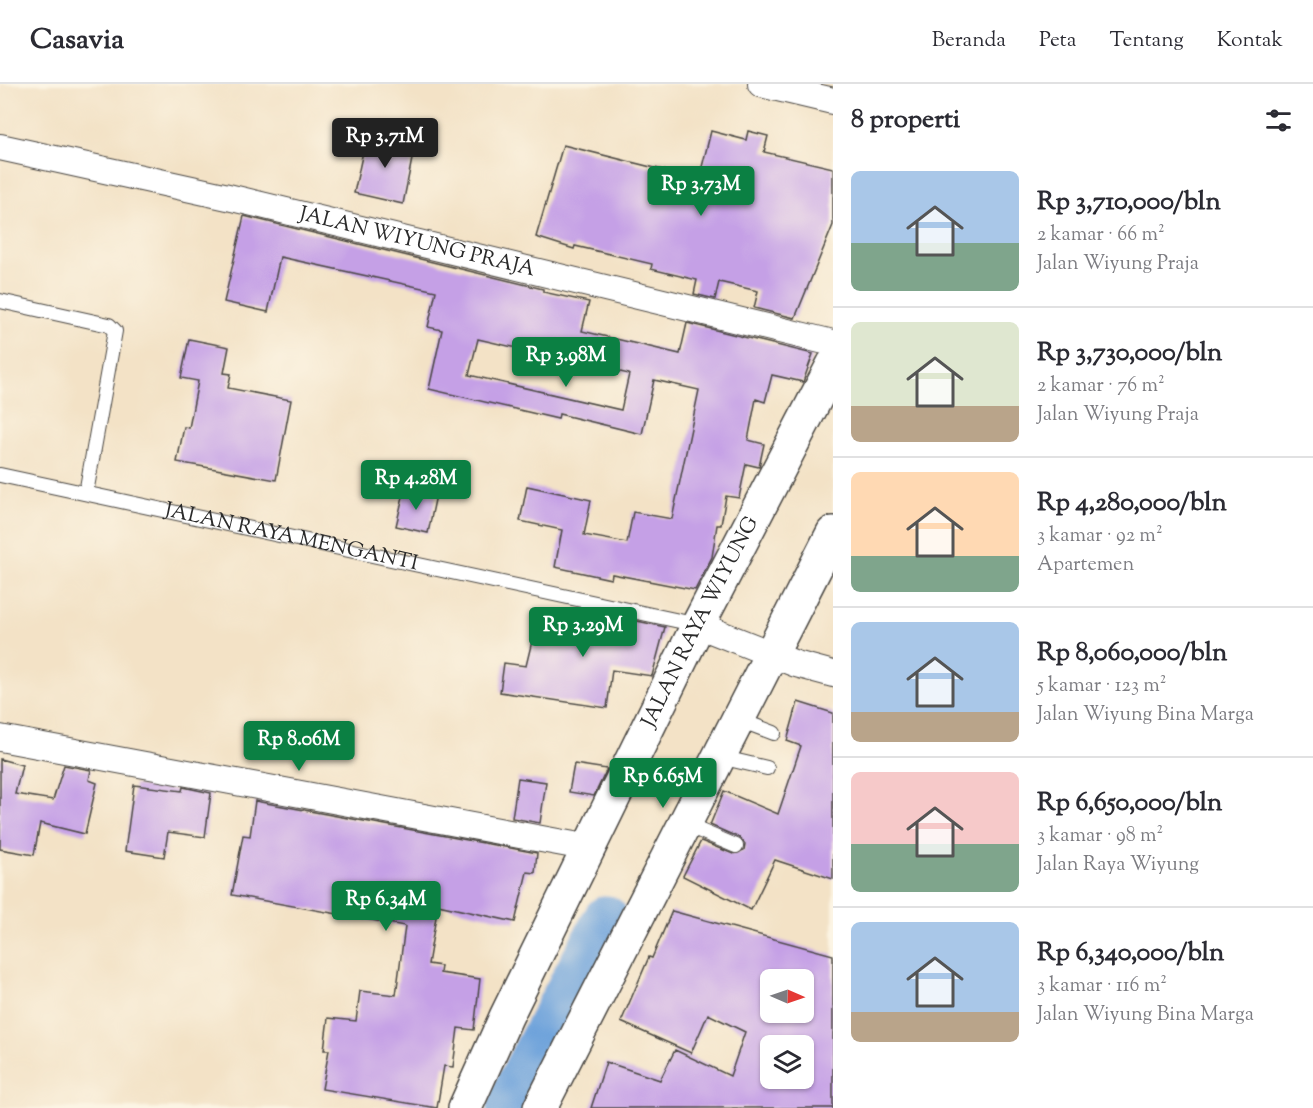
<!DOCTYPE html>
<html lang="id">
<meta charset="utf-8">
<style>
body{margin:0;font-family:"Sorts Mill Goudy",serif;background:#f2f2f3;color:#2b2b33;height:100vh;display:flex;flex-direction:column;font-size:22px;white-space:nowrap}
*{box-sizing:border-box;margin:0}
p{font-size:20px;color:#7c7c81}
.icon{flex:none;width:33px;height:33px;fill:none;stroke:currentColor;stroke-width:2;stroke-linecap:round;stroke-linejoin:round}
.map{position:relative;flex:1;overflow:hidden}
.panel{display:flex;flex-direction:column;background:#fff;width:480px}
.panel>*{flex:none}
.needle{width:39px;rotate:92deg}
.buttons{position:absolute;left:760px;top:885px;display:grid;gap:12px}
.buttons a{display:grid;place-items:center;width:54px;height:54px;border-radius:9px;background:#fff;box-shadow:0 2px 4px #0004;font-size:30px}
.price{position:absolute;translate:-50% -51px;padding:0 14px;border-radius:6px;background:#0b8043;color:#fff;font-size:20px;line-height:39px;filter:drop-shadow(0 2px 3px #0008)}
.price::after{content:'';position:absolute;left:50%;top:36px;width:18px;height:14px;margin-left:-9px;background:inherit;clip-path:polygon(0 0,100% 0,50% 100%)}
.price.on{background:#222;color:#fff}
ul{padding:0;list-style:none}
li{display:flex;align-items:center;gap:18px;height:150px;padding:0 18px}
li+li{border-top:2px solid #e1e1e2}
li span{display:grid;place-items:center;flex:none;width:168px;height:120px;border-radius:9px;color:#555}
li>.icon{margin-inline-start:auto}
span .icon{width:72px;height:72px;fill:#fffc;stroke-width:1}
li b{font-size:26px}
h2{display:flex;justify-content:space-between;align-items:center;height:72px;padding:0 18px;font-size:26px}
header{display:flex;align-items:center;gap:36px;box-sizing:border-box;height:84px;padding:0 30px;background:#fff;border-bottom:2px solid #e1e1e2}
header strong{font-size:28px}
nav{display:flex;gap:33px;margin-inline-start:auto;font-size:21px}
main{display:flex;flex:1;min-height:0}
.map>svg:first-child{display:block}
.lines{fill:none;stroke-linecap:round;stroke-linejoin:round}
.river{stroke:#6ea3db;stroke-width:45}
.building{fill:#c5a0e6;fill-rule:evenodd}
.lane-casing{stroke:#494642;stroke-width:16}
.street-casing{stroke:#494642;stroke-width:28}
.secondary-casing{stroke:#494642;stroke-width:36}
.lane{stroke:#fff;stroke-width:14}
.street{stroke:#fff;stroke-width:26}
.secondary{stroke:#fff;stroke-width:33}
.labels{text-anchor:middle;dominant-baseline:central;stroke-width:5;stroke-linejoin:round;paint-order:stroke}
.street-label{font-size:21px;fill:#2b2b2b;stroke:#fcf5e5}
</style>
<header>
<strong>Casavia</strong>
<nav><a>Beranda</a><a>Peta</a><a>Tentang</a><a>Kontak</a></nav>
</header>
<main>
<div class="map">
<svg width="833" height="1024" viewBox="0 0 833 1024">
<rect width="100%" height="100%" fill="#fcf5e5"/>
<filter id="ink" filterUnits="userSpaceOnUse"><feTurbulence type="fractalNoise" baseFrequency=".0167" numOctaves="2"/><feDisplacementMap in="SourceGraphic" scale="12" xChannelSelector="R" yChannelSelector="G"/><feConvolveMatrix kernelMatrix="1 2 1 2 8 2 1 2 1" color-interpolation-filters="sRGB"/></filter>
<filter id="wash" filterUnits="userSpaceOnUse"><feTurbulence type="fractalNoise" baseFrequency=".008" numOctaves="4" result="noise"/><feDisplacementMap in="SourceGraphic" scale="24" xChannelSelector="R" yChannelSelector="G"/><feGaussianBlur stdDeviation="1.35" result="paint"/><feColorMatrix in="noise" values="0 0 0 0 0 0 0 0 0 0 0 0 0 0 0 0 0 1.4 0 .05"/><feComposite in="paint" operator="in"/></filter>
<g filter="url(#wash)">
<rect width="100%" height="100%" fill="#f3e2c6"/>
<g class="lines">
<path class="river" d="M509 1024 516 1004 606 834"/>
</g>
<g id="blocks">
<path class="building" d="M711 47 746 56 748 47 768 52 764 68 833 84V141L795 234 754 224 758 207 719 198 715 215 694 210 697 196 651 185 652 180 575 162 574 165 536 153 563 61 699 95Z
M367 49 415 60 403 120 354 109Z
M244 132 543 205V208L589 218 582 247 680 270 687 239 813 270 803 298 772 291 765 318 756 315 748 356 764 360 759 383 746 380 739 414 726 412 721 441H717L712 473 695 506 612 490 611 495 555 483 562 446 520 437 527 402 591 416 584 451 627 459 633 428 672 435 699 306 654 296 642 350 559 330 558 335 429 305 442 246 428 243 436 207 280 173 268 228 224 218ZM478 255 629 290 621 326 469 291Z
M189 255 229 263 224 289 231 290 228 304 291 316 276 396 177 378 184 343 189 344 198 297 181 294Z
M405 404 436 411 428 449 396 442Z
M539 528 594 537 595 528 665 543 652 592 612 586 607 624 500 608 504 579 526 582Z
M798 618 833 629V795L775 776 751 826 683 792 701 757 733 770 744 766 745 760 740 754 710 741 724 707 778 730 801 662 787 657Z
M0 675 22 681 15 710 53 716 64 681 91 686 89 696 97 699 85 750 40 739 34 771 0 765Z
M574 680 607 685 594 712 569 708Z
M518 694 546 698 540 739 512 734Z
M134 701 182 707 183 703 211 709 205 753 168 748 164 773 125 767Z
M255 717 537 769 535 789 527 788 515 838 438 821 428 880 441 882 440 889 480 895 474 946 458 944 453 983 444 982 437 1024 322 1005 329 966H324L328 934 356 937 360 907 396 911 405 842 232 811 243 751 250 752Z
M672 827 833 871V1024H591L606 978 660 996 675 966 730 992 745 948 708 930 691 969 621 938 649 873 652 874ZM771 896H804V928H771ZM771 962H804V994H771Z"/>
</g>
</g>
<g filter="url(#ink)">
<use href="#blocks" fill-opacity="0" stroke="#494642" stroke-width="1.5"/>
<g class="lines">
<defs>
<g id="lane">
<path d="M0 217 109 241 115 247 86 409"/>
<path id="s1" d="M0 391 698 541"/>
<path d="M737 635 774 649"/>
<path d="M720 673 767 684"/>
<path d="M684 740 736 762"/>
</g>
<g id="street">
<path d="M761 0 833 17"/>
<path id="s2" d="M0 63 228 113 833 259"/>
<path d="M698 541 796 580 833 590"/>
<path d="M0 654 590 764"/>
</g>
<g id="secondary">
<path id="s3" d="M465 1024 506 933 698 541 833 281"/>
<path d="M540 1024 833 449"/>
</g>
</defs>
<use href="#lane" class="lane-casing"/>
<use href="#street" class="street-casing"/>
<use href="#secondary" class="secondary-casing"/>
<use href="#lane" class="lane"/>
<use href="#street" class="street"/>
<use href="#secondary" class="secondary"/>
</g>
</g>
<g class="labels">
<g class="street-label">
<text stroke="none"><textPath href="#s2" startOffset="428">JALAN WIYUNG PRAJA</textPath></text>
<text stroke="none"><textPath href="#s1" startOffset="298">JALAN RAYA MENGANTI</textPath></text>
<text stroke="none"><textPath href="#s3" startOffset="540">JALAN RAYA WIYUNG</textPath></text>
</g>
</g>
</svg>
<div class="buttons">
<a><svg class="needle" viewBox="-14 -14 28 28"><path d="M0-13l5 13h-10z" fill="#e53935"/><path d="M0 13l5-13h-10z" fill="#7c7c81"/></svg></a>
<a><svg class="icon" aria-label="layers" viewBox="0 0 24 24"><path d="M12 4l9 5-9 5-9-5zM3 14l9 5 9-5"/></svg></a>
</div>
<b class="price on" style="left:385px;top:85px">Rp 3.71M</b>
<b class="price" style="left:701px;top:133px">Rp 3.73M</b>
<b class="price" style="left:566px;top:304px">Rp 3.98M</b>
<b class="price" style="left:416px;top:427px">Rp 4.28M</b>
<b class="price" style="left:583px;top:574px">Rp 3.29M</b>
<b class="price" style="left:299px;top:688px">Rp 8.06M</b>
<b class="price" style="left:663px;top:725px">Rp 6.65M</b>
<b class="price" style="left:386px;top:848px">Rp 6.34M</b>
</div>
<section class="panel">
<h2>8 properti<svg class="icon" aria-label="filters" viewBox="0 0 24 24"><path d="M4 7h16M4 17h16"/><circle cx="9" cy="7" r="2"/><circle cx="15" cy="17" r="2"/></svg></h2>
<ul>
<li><span style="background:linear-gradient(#a9c7e8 60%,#7fa58c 0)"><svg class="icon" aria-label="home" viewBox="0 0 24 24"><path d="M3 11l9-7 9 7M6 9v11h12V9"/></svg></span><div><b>Rp 3,710,000/bln</b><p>2 kamar · 66 m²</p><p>Jalan Wiyung Praja</p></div></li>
<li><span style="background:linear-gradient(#dfe7d0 70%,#b9a48a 0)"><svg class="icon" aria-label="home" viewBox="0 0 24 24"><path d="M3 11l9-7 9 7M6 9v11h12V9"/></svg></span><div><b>Rp 3,730,000/bln</b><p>2 kamar · 76 m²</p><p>Jalan Wiyung Praja</p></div></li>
<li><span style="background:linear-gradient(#ffd9b3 70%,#7fa58c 0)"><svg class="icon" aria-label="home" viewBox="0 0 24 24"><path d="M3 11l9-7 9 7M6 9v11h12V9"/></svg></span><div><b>Rp 4,280,000/bln</b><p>3 kamar · 92 m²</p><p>Apartemen</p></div></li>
<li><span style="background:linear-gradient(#a9c7e8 75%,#b9a48a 0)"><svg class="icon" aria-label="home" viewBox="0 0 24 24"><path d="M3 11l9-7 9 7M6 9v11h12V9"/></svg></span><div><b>Rp 8,060,000/bln</b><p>5 kamar · 123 m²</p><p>Jalan Wiyung Bina Marga</p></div></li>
<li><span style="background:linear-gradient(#f6c9c9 60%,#7fa58c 0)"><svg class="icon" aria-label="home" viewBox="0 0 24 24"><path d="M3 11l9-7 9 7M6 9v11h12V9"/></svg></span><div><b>Rp 6,650,000/bln</b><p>3 kamar · 98 m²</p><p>Jalan Raya Wiyung</p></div></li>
<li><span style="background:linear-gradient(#a9c7e8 75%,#b9a48a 0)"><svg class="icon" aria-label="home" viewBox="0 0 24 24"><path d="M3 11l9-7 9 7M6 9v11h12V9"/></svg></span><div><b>Rp 6,340,000/bln</b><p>3 kamar · 116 m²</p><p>Jalan Wiyung Bina Marga</p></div></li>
</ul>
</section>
</main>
